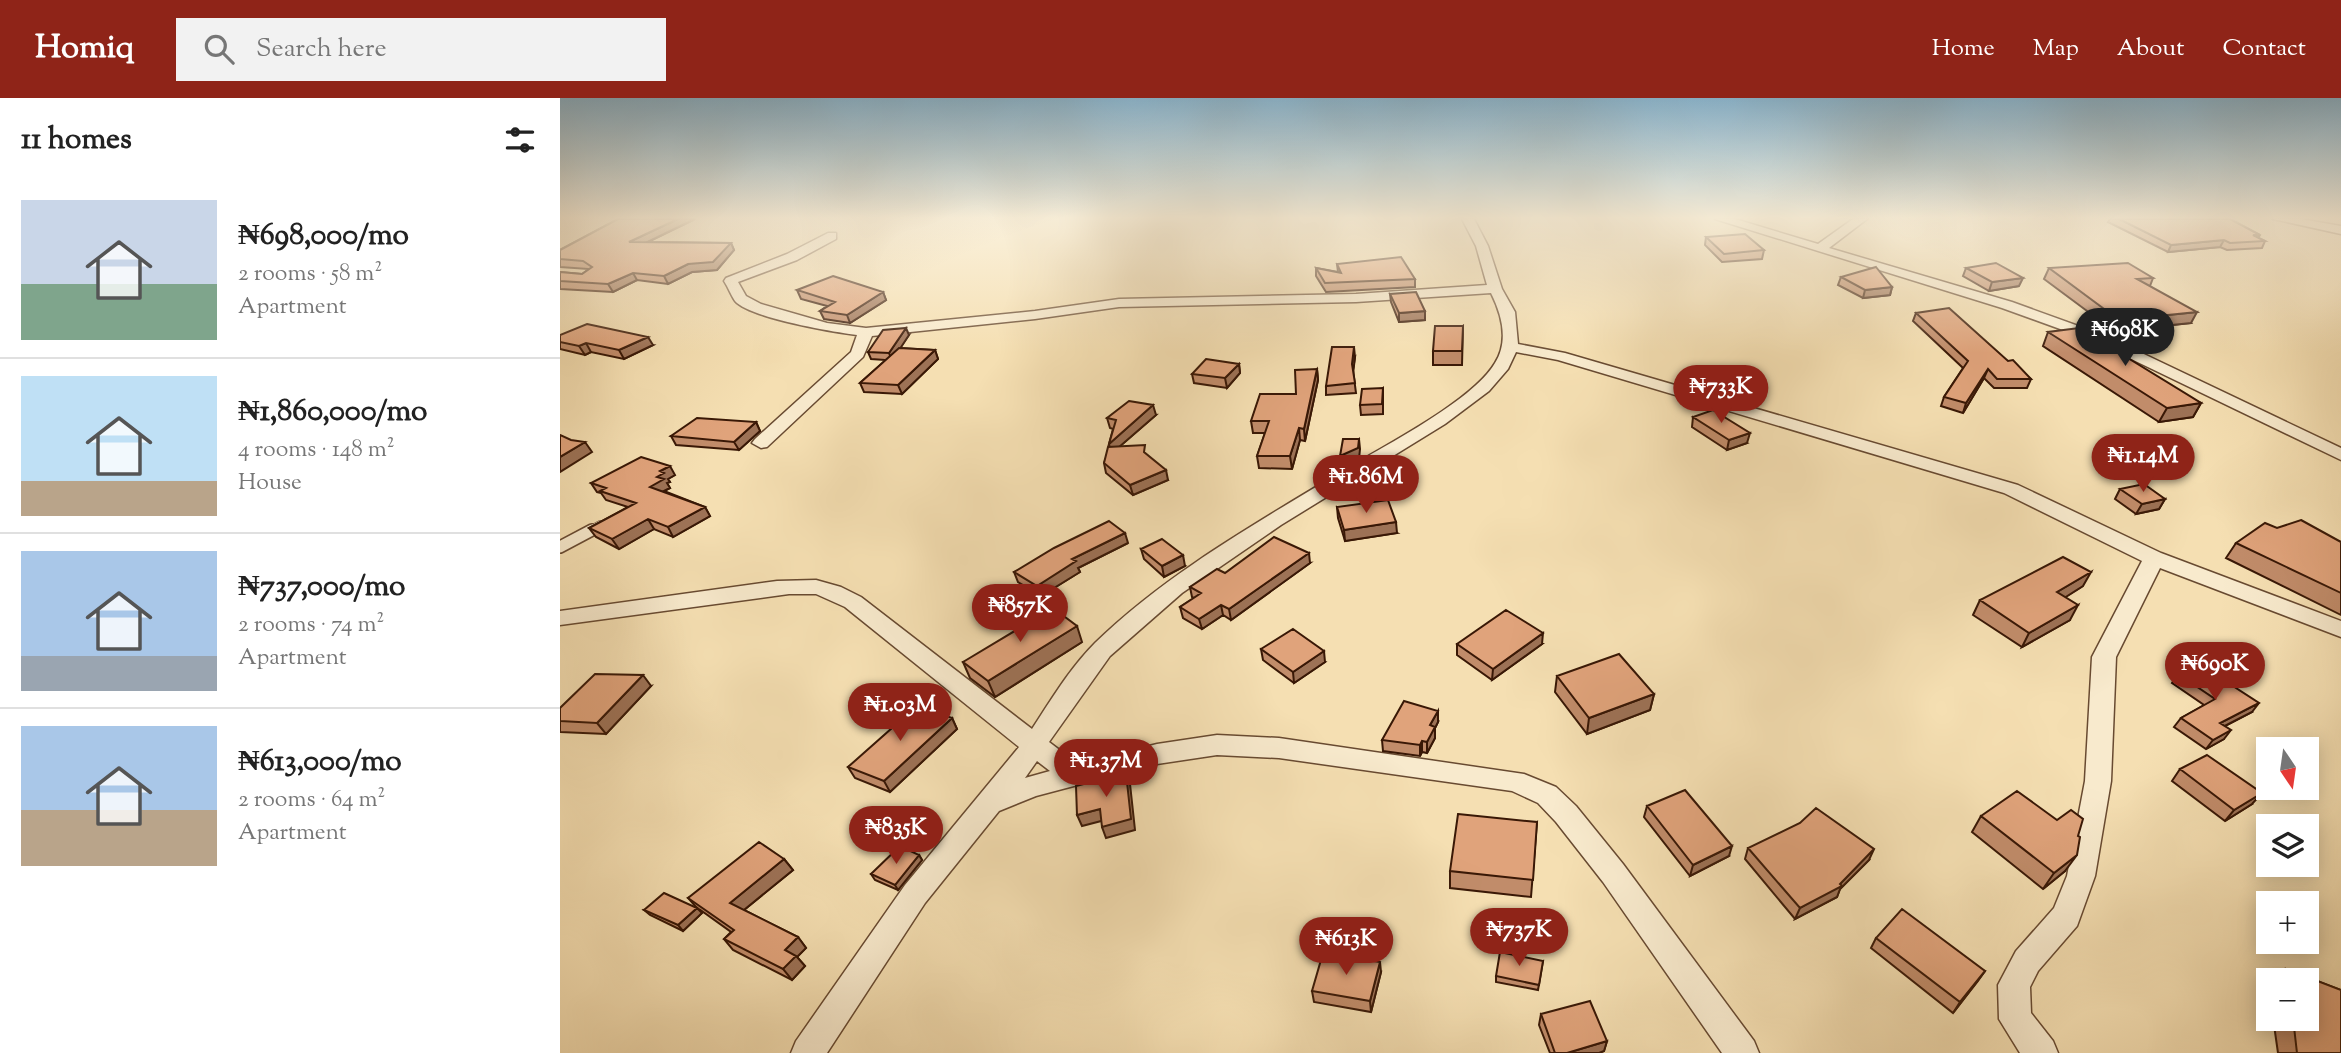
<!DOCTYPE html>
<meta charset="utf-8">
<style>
body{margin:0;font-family:"Sorts Mill Goudy",serif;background:#f2f2f2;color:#222;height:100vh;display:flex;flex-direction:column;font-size:26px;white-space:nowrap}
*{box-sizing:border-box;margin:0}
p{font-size:23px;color:#767676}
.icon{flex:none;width:38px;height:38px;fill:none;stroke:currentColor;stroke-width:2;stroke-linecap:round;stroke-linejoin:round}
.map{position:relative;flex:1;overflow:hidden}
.panel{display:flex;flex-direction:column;background:#fff;width:560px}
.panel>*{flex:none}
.needle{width:46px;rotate:167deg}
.fabs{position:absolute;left:1696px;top:639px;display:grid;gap:14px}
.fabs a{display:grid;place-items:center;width:63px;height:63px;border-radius:0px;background:#fff;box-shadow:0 4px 18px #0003;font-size:35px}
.price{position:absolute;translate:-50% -60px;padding:0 16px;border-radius:24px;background:#8f2418;color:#fff;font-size:23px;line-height:46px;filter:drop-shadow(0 2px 4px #0008)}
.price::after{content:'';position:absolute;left:50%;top:42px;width:21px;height:16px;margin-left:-10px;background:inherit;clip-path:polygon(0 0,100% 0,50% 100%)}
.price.current{background:#222;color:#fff}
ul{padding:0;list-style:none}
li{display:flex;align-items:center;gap:21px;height:175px;padding:0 21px}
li+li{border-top:2px solid #e0e0e0}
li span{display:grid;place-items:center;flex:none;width:196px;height:140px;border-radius:0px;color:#555}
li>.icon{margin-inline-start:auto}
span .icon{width:84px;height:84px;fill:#fffc;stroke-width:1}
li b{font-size:30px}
h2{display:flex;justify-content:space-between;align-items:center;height:84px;padding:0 21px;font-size:30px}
header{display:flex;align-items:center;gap:42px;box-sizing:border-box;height:98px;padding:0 35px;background:#8f2418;color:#fff}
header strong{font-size:33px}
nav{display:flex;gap:38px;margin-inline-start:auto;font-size:24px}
.search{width:490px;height:63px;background:#f2f2f2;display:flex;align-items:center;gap:18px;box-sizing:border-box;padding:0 24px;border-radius:0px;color:#767676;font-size:26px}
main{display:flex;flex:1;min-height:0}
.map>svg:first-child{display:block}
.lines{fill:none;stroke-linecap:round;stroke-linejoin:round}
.lane-far1-casing{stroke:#684a31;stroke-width:10}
.lane-casing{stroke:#684a31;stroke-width:14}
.street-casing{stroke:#684a31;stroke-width:3}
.lane-far1{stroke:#f8eacd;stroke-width:9}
.lane{stroke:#f8eacd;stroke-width:11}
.street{fill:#f8eacd;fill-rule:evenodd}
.wall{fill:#c18c6a;stroke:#391806;stroke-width:2}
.shaded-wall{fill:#9d7256;stroke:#391806;stroke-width:2}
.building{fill:#e0a37b;stroke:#391806;stroke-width:2}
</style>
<header>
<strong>Homiq</strong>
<div class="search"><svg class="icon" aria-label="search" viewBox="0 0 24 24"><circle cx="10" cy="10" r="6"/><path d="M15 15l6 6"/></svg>Search here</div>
<nav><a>Home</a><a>Map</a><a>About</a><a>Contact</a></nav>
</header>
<main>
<section class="panel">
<h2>11 homes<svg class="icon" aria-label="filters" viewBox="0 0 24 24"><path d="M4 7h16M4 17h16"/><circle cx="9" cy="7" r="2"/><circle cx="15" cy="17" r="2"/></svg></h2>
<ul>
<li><span style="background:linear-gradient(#c9d6e8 60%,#7fa58c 0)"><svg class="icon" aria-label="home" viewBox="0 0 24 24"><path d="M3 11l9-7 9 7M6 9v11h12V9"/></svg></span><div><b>₦698,000/mo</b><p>2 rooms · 58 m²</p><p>Apartment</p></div></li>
<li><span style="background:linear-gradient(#bfe0f5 75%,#b9a48a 0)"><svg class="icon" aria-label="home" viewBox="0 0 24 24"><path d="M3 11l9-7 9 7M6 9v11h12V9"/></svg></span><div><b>₦1,860,000/mo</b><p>4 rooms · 148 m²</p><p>House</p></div></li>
<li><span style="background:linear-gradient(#a9c7e8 75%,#9aa5b1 0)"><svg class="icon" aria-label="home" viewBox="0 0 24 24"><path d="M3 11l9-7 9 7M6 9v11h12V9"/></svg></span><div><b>₦737,000/mo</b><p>2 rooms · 74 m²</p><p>Apartment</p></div></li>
<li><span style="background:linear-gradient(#a9c7e8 60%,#b9a48a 0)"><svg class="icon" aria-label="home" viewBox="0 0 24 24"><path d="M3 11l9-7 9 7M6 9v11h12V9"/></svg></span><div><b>₦613,000/mo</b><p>2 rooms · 64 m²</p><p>Apartment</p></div></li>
</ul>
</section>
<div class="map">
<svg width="1781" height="955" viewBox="0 0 1781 955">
<rect width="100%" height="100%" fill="#f5dfb2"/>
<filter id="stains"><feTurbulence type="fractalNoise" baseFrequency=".00286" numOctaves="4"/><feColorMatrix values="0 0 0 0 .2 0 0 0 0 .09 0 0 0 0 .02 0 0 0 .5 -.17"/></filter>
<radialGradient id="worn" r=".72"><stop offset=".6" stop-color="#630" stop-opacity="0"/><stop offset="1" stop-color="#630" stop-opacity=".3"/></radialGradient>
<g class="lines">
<defs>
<path id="lane-far1" d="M28 434 41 427"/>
<path id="lane" d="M0 449 32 432"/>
<path id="street" d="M902 121H914L928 148 942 191 955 214 958 246 1005 255 1458 387 1601 455 1781 523V539L1600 470 1556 559 1551 683 1535 778 1517 828 1478 873 1470 889 1471 915 1493 943 1498 955H1460L1439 921 1438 887 1456 853 1494 810 1507 778 1525 683 1532 559 1582 463 1444 395 998 262 956 254 948 271 929 293 885 326 721 427 622 495 550 558 489 644 518 666 597 646 657 637 719 640 964 676 996 689 1016 708 1063 766 1194 943 1199 955H1162L1043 784 996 724 978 705 952 693 719 660 657 657 597 666 476 698 439 713 365 805 267 955H231L236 943 345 787 459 649 285 509 256 496H229L0 527V513L217 483 256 482 281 489 301 499 472 631C491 602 510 570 535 545 606 476 695 426 779 375 820 350 912 304 935 265 949 243 942 217 931 195L796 204 559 209 475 221 312 238 303 259 207 349 201 350 192 345 195 341 291 254 297 237C273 234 190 220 175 203 171 197 168 189 164 183L166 180 227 156 268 135H276V141L237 162 178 184 186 198 201 206 267 225 306 230 475 213 559 201 796 196 927 187 916 148ZM477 663 490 673 465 680Z
M1155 121H1175L1258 146 1293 121H1307L1269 150 1452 204 1546 238 1781 350V362L1536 244 1442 210Z
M1713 121H1741L1781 128V136Z"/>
</defs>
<use href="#lane-far1" class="lane-far1-casing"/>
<use href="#lane" class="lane-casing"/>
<use href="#street" class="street-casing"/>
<use href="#lane-far1" class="lane-far1"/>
<use href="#lane" class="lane"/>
<use href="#street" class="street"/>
</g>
<path class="wall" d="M58 121H135L88 144 171 145 174 152 157 172 132 174 108 186 77 182 53 194 0 191V174L22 176 29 171 0 169V152Z
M1550 121H1670L1700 137 1698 140 1705 143 1702 150 1667 152 1660 149 1608 154 1548 124Z
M1146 139 1204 152 1202 161 1162 164 1145 147Z
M777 166 855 181V189L766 194 756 178V170L778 174Z
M1406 170 1459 188 1429 193 1403 178Z
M1489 170 1593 180 1590 188 1631 225 1554 233 1484 181Z
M1281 179 1332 189 1330 197 1303 200 1278 187Z
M237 192 323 194 326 202 290 225 264 221 260 213 267 208 241 201Z
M830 196 865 213V222L839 224 831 204Z
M1356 215 1448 263 1471 281 1467 290H1434L1424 280 1403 315 1381 308 1384 299 1403 270 1353 223Z
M903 228 902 267H873V253Z
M1488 234 1641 305 1633 319 1599 324 1483 248Z
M0 237 93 247 64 261 31 254 25 257 0 251Z
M349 237 340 250 375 252 378 261 342 296 304 294 300 285 326 262 311 261 308 254Z
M795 259 793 272 796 295 766 297V288Z
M679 266 680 275 667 290 634 285 632 276Z
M757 271 758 282 745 343 740 342 732 371 699 370 697 358 705 335H693L691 323 736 296Z
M823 290V316L801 317 800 307Z
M596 317 560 348 587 357 608 382 573 397 546 375 544 365 550 349 549 346 553 331 550 330 547 320Z
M1133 319 1187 345 1167 352 1132 329Z
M196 324 200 333 179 352 116 347 111 338Z
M115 377 108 381 110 384 107 385 110 390 104 393 145 409 150 418 113 439 94 431 59 451 36 439 29 430 68 409 46 402 41 395 37 394 31 385Z
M1560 391 1605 401 1599 411 1576 416 1555 401Z
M777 409 837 435 785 443 778 420Z
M1717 430 1781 444V517L1666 460 1676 445Z
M568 445 518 470 520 474 481 498 458 484 454 474Z
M581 451 625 468 604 479 584 461Z
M750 465 671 522 663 517 642 531 623 520 620 509 634 500 632 499 630 489 665 475Z
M1523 488 1505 499 1510 522 1462 549 1413 517 1420 502Z
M522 544 435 599 410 580 403 564Z
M897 546H982L932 582 897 557Z
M701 551 765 564 734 585 703 562Z
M1618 576 1692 614 1665 628 1664 641 1646 651 1614 629 1621 620 1644 607 1612 585Z
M997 578 1094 596 1090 612 1027 636 995 594Z
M91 588 46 636 0 634V610Z
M392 620 397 631 330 694 295 680 288 669Z
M878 624 875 630V640L867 655 862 654 860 658 823 653 822 642Z
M1620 671 1692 706 1665 723 1612 683Z
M1087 708 1169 758 1130 778 1084 719Z
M1421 718 1505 773 1483 791 1412 734Z
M977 724 971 799 890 790V773Z
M1188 750 1309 762 1280 791 1277 799 1235 821 1185 761Z
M359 757 362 762 338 792 315 782 311 776Z
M224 761 233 772 184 812 238 839 246 850 237 859 245 868 232 882 173 852 164 841 171 834 139 811 142 815 123 833 90 817 84 812 137 810 128 800Z
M1316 840 1425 873 1393 915 1311 850Z
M983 863 978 892 936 884V878Z
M1726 871 1781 892V955H1718L1713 920H1746V882H1715Z
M821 874 811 914 754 904 752 893Z
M981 916 1047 943 1044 953 1039 955H990L979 927Z"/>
<path class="shaded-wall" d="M118 121H135L73 151 69 144Z
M1664 142 1660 149 1608 154 1611 147Z
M171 145 174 152 157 172 132 174 108 186 104 178Z
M73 175 77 182 53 194 48 186Z
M1463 180 1459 188 1429 193 1432 184Z
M1332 189 1330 197 1303 200 1305 192Z
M323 194 326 202 290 225 287 217Z
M865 213V222L839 224V215Z
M1637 214 1631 225 1554 233 1559 222Z
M346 230 349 237 332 263 329 255Z
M88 239 93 247 64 261 59 252Z
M26 245 31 254 25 257 19 248Z
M794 249 795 259 793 276 792 266Z
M375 252 378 261 342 296 338 287Z
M679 266 680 275 667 290 665 280Z
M757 271 758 282 745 343 744 331Z
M1428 271 1424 280 1403 315 1406 305Z
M1641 305 1633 319 1599 324 1607 310Z
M593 307 596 317 551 356 549 346Z
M196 324 200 333 179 352 174 344Z
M739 330 740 342 732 371 730 358Z
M1190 335 1187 345 1167 352 1169 342Z
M799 341 800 351 799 361 780 369V358Z
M25 344 32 354 0 374V359Z
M110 368 115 377 108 381 110 384 107 385 110 390 96 397 90 389 100 373Z
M606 372 608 382 573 397 570 387Z
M1605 401 1599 411 1576 416 1582 406Z
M145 409 150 418 113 439 108 429Z
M88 421 94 431 59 451 52 441Z
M836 424 837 435 785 443 784 432Z
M565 435 568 445 518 470 520 474 481 498 477 488 512 461Z
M749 455 750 465 671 522 669 511Z
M623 457 625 468 604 479 602 468Z
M1531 474 1523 488 1490 509 1497 494Z
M661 507 663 517 642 531 639 521Z
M1518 507 1510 522 1462 549 1469 535Z
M517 528 522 544 435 599 428 583Z
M983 535 982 546 932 582 933 571Z
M764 553 765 564 734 585 733 574Z
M83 577 91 588 46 636 37 625Z
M1094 596 1090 612 1027 636 1029 620Z
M1699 605 1692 614 1653 634 1660 625Z
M878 613V624L875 630V640L867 655V644L870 627Z
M392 620 397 631 330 694 324 683Z
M1671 632 1664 641 1646 651 1653 642Z
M862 643V654L860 658V647Z
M566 675 570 686 575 732 546 740 542 729Z
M1702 695 1692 706 1665 723 1674 712Z
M540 711 545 722 522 728 517 717Z
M1172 748 1169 758 1130 778 1133 767Z
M1314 751 1309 762 1280 791 1277 799 1235 821 1240 810 1280 786Z
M359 757 362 762 338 792 335 787Z
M1517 757 1505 773 1483 791 1494 775Z
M224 761 233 772 179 816 170 805Z
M137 810 142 815 123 833 118 827Z
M238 839 246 850 237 859 245 868 232 882 223 871 225 852Z
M820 864 821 874 811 914 810 903Z
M1425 873 1418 883 1393 915 1400 904Z
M1047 943 1044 953 1039 955H1007Z"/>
<path class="building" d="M58 121H118L69 144 171 145 153 164 128 166 104 178 73 175 48 186 0 183V174L22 176 32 169 23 163 0 161V152Z
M1559 121H1670L1700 137H1693L1705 143 1670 145 1664 142 1611 147Z
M1185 136 1204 152 1164 156 1146 139Z
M841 159 855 181 765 185 756 170 781 175 777 166Z
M1436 165 1463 180 1432 184 1406 170Z
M1568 165 1593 180 1577 181 1637 214 1559 222 1489 170Z
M1316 169 1332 189 1305 192 1281 179Z
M273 178 323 194 287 217 260 213 275 204 237 192Z
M856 194 865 213 839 215 830 196Z
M1389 210 1448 263 1453 262 1471 281H1437L1428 271 1406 305 1384 299 1408 263 1356 215Z
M27 226 88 239 59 252 26 245 19 248 0 244V237Z
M875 228H903L902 253H873Z
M346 230 329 255 308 254 323 232Z
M1519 230 1641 305 1607 310 1488 234Z
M772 249H794L792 266 795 285 766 288Z
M339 250 375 252 338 287 300 285Z
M646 261 679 266 665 280 632 276Z
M757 271 744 331 739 330 730 358H697L709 323H691L700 296H736L735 272Z
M823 290 822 306 800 307 802 291Z
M569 303 593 307 549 346 556 322 547 320Z
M1153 312 1190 335 1169 342 1133 319Z
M137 320 196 324 174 344 111 338Z
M0 337 11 342 25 344 0 359Z
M783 341H799L798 350 780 358Z
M585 347 584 354 606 372 570 387 544 365 548 349Z
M81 359 110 368 100 373 104 375 97 379 104 381 90 389 145 409 108 429 88 421 52 441 29 430 76 405 40 393 46 390 31 385Z
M1584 386 1605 401 1582 406 1560 391Z
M828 402 836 424 784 432 777 409Z
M1741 422 1781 444V495L1676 445 1705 425 1717 430Z
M549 423 565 435 512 461 516 463 477 488 454 474 494 450Z
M714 439 749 455 669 511 661 507 639 521 620 509 641 495 630 489 657 471 665 475Z
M602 441 623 457 602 468 581 451Z
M1503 459 1531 474 1497 494 1518 507 1469 535 1420 502Z
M493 510 517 528 428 583 403 564Z
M946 512 983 535 933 571 897 546Z
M733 531 764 553 733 574 701 551Z
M1059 556 1094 596 1029 620 997 578Z
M1639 566 1699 605 1660 625 1671 632 1653 642 1621 620 1655 601 1618 576Z
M35 576 83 577 37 625 0 623V610Z
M844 603 878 613 870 627 875 629 867 644 862 643 860 647 822 642Z
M358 607 392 620 324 683 288 669Z
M1647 657 1702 695 1674 712 1620 671Z
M566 675 571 721 542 729 540 711 517 717 516 688Z
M1125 692 1172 748 1133 767 1087 708Z
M1457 693 1497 722 1511 712 1523 721 1518 738 1520 739 1517 757 1494 775 1421 718Z
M1256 710 1314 751 1280 786 1282 788 1240 810 1188 750 1240 725Z
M898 716 977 724 973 782 890 773Z
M199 744 224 761 170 805 238 839 225 852 236 858 223 871 164 841 174 832 128 800Z
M340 748 359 757 335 787 311 776Z
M104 795 137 810 118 827 84 812Z
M1342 811 1425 873 1400 904 1316 840Z
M940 854 983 863 979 887 936 878Z
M763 855 820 864 810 903 752 893Z
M1726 871 1781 892V955H1737L1733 920H1746V882H1728Z
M1030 903 1047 943 1007 955H995L981 916Z"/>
<linearGradient id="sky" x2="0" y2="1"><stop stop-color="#8ab7d2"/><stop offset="0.47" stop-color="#faf1dc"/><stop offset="1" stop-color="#faf1dc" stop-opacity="0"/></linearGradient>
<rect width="1781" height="255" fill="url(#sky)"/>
<rect width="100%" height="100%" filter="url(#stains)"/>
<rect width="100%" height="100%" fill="url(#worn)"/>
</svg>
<div class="fabs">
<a><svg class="needle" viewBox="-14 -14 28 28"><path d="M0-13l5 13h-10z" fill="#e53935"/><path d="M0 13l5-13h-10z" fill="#767676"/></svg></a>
<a><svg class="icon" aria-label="layers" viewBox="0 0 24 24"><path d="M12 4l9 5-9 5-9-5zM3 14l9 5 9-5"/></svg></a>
<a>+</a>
<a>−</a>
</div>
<b class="price current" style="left:1565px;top:270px">₦698K</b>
<b class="price" style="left:1161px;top:327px">₦733K</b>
<b class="price" style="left:1583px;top:396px">₦1.14M</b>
<b class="price" style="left:806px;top:417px">₦1.86M</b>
<b class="price" style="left:460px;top:546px">₦857K</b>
<b class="price" style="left:1655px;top:604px">₦690K</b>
<b class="price" style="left:340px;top:645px">₦1.03M</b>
<b class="price" style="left:546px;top:701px">₦1.37M</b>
<b class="price" style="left:336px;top:768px">₦835K</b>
<b class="price" style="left:959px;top:870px">₦737K</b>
<b class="price" style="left:786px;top:879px">₦613K</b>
</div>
</main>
